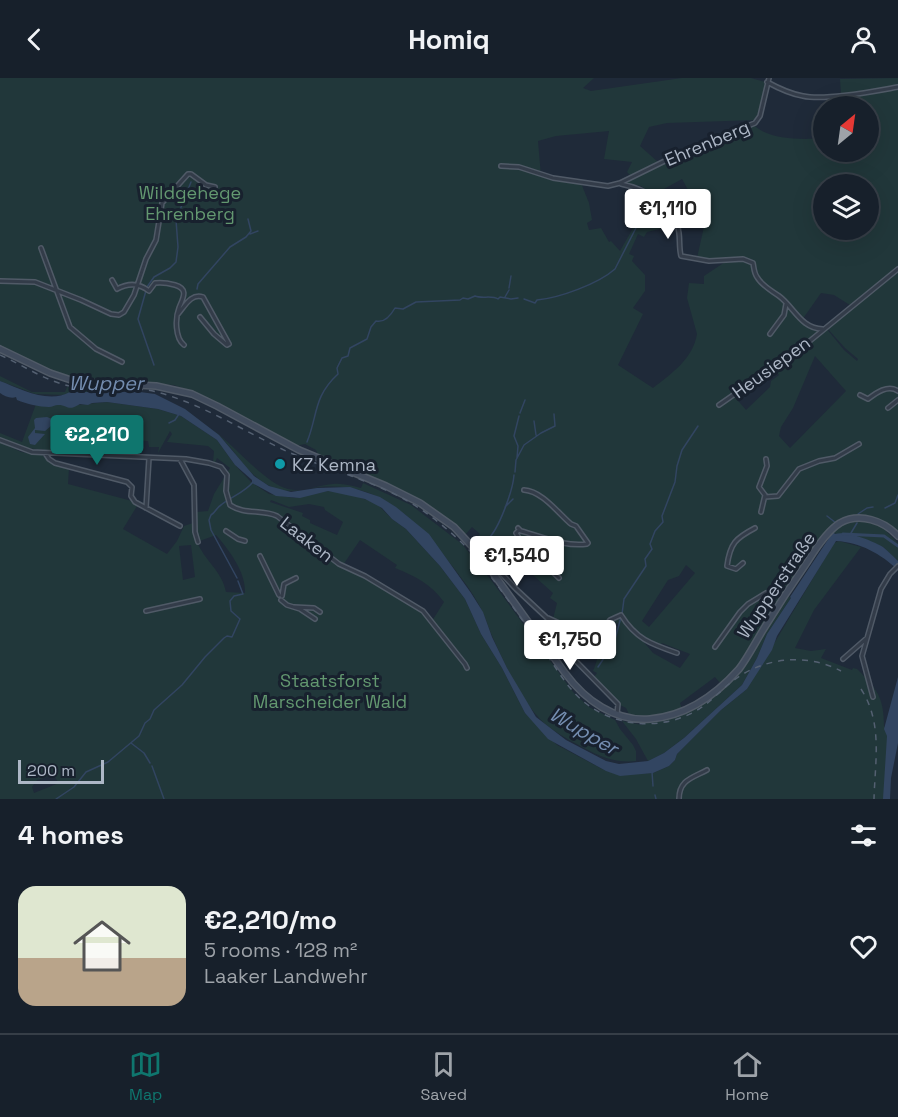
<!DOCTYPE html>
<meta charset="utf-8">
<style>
body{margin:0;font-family:"Space Grotesk",sans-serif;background:#202833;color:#f1f3f6;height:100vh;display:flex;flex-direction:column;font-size:22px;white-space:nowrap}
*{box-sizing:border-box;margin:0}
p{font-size:20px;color:#9ea3a9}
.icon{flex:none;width:33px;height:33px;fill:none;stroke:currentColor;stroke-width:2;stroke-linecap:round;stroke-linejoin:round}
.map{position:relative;height:721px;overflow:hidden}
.sheet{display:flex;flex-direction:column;background:#17202b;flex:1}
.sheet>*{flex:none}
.needle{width:39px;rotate:29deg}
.fabs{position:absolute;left:813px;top:18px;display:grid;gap:12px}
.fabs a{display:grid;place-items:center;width:66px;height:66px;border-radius:50%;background:#17202b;box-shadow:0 6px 24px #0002,0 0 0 2px #363e47;font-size:30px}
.scale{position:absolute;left:18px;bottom:15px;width:86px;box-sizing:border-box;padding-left:6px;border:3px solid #adb7c6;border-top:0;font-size:16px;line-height:21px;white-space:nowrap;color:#adb7c6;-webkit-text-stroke:4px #18212e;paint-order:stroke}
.price{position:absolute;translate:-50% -51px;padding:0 14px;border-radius:6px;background:#fff;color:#222;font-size:20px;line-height:39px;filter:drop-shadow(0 2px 3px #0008)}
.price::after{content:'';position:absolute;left:50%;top:36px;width:18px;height:14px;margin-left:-9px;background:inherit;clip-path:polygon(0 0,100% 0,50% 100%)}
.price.on{background:#0f766e;color:#fff}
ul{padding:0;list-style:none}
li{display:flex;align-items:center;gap:18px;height:150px;padding:0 18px}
li span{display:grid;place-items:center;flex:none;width:168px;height:120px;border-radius:18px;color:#555}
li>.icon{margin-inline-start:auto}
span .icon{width:72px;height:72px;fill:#fffc;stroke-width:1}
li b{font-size:26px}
h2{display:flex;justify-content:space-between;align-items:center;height:72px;padding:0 18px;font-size:26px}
header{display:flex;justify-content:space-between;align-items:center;height:78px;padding:0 18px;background:#17202b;font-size:27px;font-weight:600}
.menu{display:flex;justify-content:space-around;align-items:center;height:84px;border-top:2px solid #363e47;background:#17202b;font-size:16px;color:#9ea3a9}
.menu a{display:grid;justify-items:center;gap:3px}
.menu .on{color:#0f766e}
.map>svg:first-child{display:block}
.green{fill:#21373a;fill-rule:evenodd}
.water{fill:#324561}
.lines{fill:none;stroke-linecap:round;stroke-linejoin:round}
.stream{stroke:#324561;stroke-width:1.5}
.canal{stroke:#324561;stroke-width:3}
.minor-casing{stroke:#505a67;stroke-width:6}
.secondary-casing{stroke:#505a67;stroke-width:8}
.minor{stroke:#333c49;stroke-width:3}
.secondary{stroke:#404b5c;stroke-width:5}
.rail{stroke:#546071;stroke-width:1.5;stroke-dasharray:6 6;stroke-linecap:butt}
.culture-dot{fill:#0f9aa8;stroke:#18212e;stroke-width:2}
.labels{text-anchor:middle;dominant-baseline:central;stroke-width:6;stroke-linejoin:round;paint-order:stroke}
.street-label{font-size:18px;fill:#adb7c6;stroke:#18212e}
.park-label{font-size:18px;fill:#639870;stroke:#18212e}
.poi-label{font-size:18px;fill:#adb7c6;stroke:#18212e;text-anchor:start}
.water-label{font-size:20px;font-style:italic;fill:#748db0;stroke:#18212e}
</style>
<header><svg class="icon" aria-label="back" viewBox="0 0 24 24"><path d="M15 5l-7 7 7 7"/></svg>Homiq<svg class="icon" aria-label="person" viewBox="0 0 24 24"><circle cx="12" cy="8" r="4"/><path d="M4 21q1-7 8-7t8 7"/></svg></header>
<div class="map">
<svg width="898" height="721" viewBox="0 0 898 721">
<rect width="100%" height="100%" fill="#1f2a39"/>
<path class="green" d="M0 0H594L583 10 591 13 682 0H751L765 4 760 38 757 42 667 45 649 49 640 68 658 84 631 98 627 94 632 84 604 81 609 53 556 58 538 63 541 98 581 105 589 125 592 142 587 145 589 152 601 150 609 164 611 163 620 173 636 145 631 141 640 133 639 127 648 126 649 129 659 125 664 127 660 133 667 137V139H657L654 144 664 150 647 154 644 159 638 156 629 176 634 178 632 183 645 197V213L633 230 643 236 618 287 653 310C671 296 693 281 697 256L687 220 689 205 704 206V198L725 184 697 180 707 135 693 132 692 119 682 101 653 117 641 108 626 105V103L678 77 754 47C768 62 804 62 823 60L824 74H868V28H836V17L841 16 840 1 898 0V452L896 453 886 446 883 450 898 465V483L883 469 872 464 833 455 830 458H826L786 516 791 520 767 556 757 580 742 607 684 660 664 675 648 683 636 661 622 643 642 647V641L629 636 626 630 618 626 594 599 597 595 593 593C596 587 597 580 599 574 605 564 617 559 619 546L610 543 621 536H618L609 542 600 554 597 552 595 557C580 558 567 546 553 541L557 525 550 520 553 515 524 489 513 483 498 468 486 479 472 464 480 456 472 449 465 457 434 432 319 379 316 372 305 366 295 368 204 318 182 310 174 307 77 302 60 297 0 269ZM824 106H868V152H824ZM882 203 854 230 827 250 845 270 858 281 857 283 844 272 826 250C806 249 797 240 785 224L802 242 821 215 834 217 853 229 870 210ZM815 278 846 313 790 370 779 358 781 349 793 330ZM775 290 779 297 771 303 770 309 746 332 734 318ZM686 487 695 495 649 549 642 543 668 502 679 498ZM642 562 659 569 662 565 690 576 680 590 653 575ZM715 599 721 606 700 624 682 632 680 625Z
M0 298 32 314H65L67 309 99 313 64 317 35 316 0 303Z
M107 324 158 331 181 338 217 362 235 387 251 404 269 416 294 420 328 413 346 415 376 425 392 441 406 451 440 488 465 521 481 556 502 590 525 635 557 667 606 693 627 696 653 695 669 688 675 682 677 676 721 632 747 611 834 465 839 463 861 469 814 532 795 570 811 573 826 571 821 580 852 592 853 590 857 591C877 611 884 619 884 649L892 648 885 721H0V364L21 374 42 377 51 385 69 390 68 406 132 423 137 428 123 451 167 476 177 463 184 448 196 444V434L208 433 214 416 230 390 217 380 215 385 213 384 214 373 208 368 167 364 172 356 170 353 158 375 159 369H149L148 363 108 361V343L56 341 53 357H55L54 373 26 370 0 360V355L22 364 36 326 77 327ZM271 422 289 429 309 426 324 429 325 432 343 444 337 457 310 445V442L302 438 303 435 270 424ZM216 457C229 472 246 494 245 515L226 514C222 493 205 483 197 464ZM360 462 397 487 395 490C415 498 431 506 444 524L432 543 423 534 343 487ZM191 467 195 499 183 502 179 468ZM53 697 59 705 34 715 32 709 37 702Z
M212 351C233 366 265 405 288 411 302 415 319 407 333 406 343 405 352 408 361 410L363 405 411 427 462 466 491 502 573 614 589 629 615 642 620 651 633 667 636 673V683C616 685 601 679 584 670 571 663 556 655 545 646 523 626 505 587 493 560 489 552 487 543 483 535 472 510 452 489 436 467 432 460 423 454 417 448 388 419 360 406 319 409 303 411 290 416 274 410 246 399 235 369 212 351Z"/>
<path class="water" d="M0 303C21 311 48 326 70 314H140L155 316 185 331 219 357 254 398 269 408 291 414 317 410 350 409 380 419 396 429 429 456 471 515 483 534 492 559 507 590 536 639 566 662 606 683 619 686 648 683 664 675 684 660 742 607 757 580 767 556 791 520 790 519 833 454 835 456C845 452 874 463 883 469 888 473 893 478 898 483V492C881 476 860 464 836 463L777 558 772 572 747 611 721 632 677 676 675 682 669 688 653 695 620 698 606 693 548 661 525 635 502 590 481 556 465 521 440 488 406 451 392 441 382 430 365 421 328 413 300 420 276 418 252 405V402L235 387 217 362 181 338 158 331 107 324 92 325 88 327 80 326C67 334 69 327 58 327 55 327 52 329 49 329 39 329 27 326 17 322L16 319C11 321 4 318 0 315Z
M47 339 52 341 51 348 45 353 35 352V355L45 356 35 367 30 366 28 359 35 350 34 342 36 340Z
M898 599V665L891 700 890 721H883L887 658 884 651Z"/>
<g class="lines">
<path class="stream" d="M250 156 258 153
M509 210 511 198
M197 211 198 206 230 169 246 159 251 153 248 141
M505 219 509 212
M524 221 535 225 537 222C559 220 598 206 615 191L639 144
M154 287 138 241 147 209 154 199 170 190 176 184 178 169 176 142 191 104
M520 335 525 322
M534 343 536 357
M169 345 175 342 179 336
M307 364C318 337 313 319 338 296L337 290 342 280 348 278 350 270 367 261 371 249 376 243C384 245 391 237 395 230L403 231 416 224 460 222 463 220 468 221 475 218C482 221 492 217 498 221L500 219 511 221 518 220
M517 380 518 368 514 358 519 338
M515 394 516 382 524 367 541 355 555 348 554 336
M505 429 513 421
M885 430 895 425 898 417
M858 436 867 430 873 429
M827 438 836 445
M851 455 857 445
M488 461C499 451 513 412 514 397
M479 465 486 463
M237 500 211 452 209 442 211 437C216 434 216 430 221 427 232 418 244 415 253 404
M622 536 624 521 646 488 645 481 652 471 650 466 655 453 663 444 662 438 675 404 677 388 682 372 698 348
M598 589 614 565 621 539
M131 665 144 675 150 685
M152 688 164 721
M652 694 653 708
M655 717 656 721
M56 721 74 709 86 694 108 684 139 658 145 645 150 641 154 632 182 607 205 579 224 560 227 558 232 559 240 541 231 533 230 523 234 518 243 516 238 503"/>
<path class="canal" d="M843 456 884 458 898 468"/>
<defs>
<path id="minor" d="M767 4C778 10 790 16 803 18 825 23 875 13 898 9
M501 88 519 89 553 100 608 108 620 105 677 77 755 45 760 38 769 0
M621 106C646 111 675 127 679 155 680 163 679 170 681 178L709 183 743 181 753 185C754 190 754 195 757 199 762 208 771 212 779 218 794 229 801 251 823 251
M41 170 70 249 96 271 122 284
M112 202 117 211C128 205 139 205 149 213L155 205C162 204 168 205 175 207 189 211 183 220 179 230 175 240 175 260 184 267
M0 203 35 204 81 222 111 236 119 237 124 234 134 217 146 181 156 162 162 125 188 96H191L206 107 215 109
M178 236C185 228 191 215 203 219L229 266 227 267 214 256 200 239
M770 256 784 237 786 226
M860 317 868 321C876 315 888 306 898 313
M719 327 762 297 784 284 898 191
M888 330 898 322
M0 362 32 374 186 381 209 385 221 389 227 397 226 413 230 427C244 437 262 431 277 438L339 486 365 498 423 533 465 586 467 590
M45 375 49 381 55 385 127 404 132 409 131 418 135 424 180 448
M180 381 194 407 195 454 198 464
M765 419 778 418 799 391 819 383 835 380 859 366
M146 430 149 380
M761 434 765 417 759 409 767 388 766 381
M518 450 521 453C543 459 565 469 587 466L588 465 576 448 571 446C558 435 542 413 524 412
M519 452 516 455 523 466 559 500
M226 453 238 461 245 463
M480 477 482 475 516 511 547 540 558 553 567 574 618 626 617 636
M260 478 279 517
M743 485 736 491 727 488C730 465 736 460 755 450
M282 518 284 506 296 500
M281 522 287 527 300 531 315 541
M294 529 314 530 320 534
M146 533 200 521
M548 540 585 557 594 558 601 555 610 542 621 537C636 561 651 566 677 575
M715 569 740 534 748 526 766 515
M843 581 867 560
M873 619 862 578 881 511 890 496 898 488
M679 721C679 702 692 700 707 692"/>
<path id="secondary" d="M0 271 50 295 77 304 156 308 192 316 217 328 299 372 386 408 420 425 454 449 480 477 565 595C585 622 615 644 650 641 686 638 715 618 739 591 748 579 755 565 763 552 777 529 792 506 808 483 816 470 827 453 840 445 860 434 884 443 898 458"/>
</defs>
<use href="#minor" class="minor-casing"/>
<use href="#secondary" class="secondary-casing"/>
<use href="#minor" class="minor"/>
<use href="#secondary" class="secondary"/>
<path class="rail" d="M0 277C25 288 48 305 75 309 102 314 130 307 157 314 202 326 244 353 286 373 324 390 367 401 404 421 429 435 452 454 472 475 498 506 521 541 545 574 557 591 567 610 584 624 616 650 664 653 699 631 712 623 722 611 734 602 765 579 807 575 841 593
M861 611C883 645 875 683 874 721"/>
</g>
<circle class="culture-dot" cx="280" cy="386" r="6"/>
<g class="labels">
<g class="street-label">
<text transform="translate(707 65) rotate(-23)">Ehrenberg</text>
<text transform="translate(771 289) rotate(-36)">Heusiepen</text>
<text transform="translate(307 461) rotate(38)">Laaken</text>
<text transform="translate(776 507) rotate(-56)">Wupperstraße</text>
</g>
<g class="park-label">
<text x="190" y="114">Wildgehege<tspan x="190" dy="21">Ehrenberg</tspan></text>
<text x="330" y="602">Staatsforst<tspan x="330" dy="21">Marscheider Wald</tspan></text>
</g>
<g class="poi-label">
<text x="292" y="386">KZ Kemna</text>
</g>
<g class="water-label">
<text x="106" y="305">Wupper</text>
<text transform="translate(584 653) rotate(30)">Wupper</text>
</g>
</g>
</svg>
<div class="fabs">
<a><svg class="needle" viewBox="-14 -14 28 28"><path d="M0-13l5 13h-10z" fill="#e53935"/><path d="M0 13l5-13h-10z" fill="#9ea3a9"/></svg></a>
<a><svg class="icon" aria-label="layers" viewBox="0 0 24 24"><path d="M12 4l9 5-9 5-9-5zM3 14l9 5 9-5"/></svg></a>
</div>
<div class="scale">200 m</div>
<b class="price" style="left:668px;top:162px">€1,110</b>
<b class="price on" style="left:97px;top:388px">€2,210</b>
<b class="price" style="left:517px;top:509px">€1,540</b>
<b class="price" style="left:570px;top:593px">€1,750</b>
</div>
<section class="sheet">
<h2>4 homes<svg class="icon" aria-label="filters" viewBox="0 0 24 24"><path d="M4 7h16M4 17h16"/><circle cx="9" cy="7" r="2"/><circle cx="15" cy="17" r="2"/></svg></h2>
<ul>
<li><span style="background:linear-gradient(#dfe7d0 60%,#b9a48a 0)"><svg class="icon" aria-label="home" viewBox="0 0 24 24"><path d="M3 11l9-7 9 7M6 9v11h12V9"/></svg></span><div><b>€2,210/mo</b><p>5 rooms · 128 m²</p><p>Laaker Landwehr</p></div><svg class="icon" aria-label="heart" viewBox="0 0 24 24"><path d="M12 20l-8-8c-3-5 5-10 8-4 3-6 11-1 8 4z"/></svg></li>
</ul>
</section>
<nav class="menu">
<a class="on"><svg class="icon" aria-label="map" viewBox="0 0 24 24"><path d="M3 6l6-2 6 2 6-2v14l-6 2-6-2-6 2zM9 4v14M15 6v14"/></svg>Map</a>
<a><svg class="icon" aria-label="saved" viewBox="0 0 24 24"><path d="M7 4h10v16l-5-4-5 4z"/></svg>Saved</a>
<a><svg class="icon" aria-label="home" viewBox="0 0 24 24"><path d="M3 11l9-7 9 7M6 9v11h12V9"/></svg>Home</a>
</nav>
